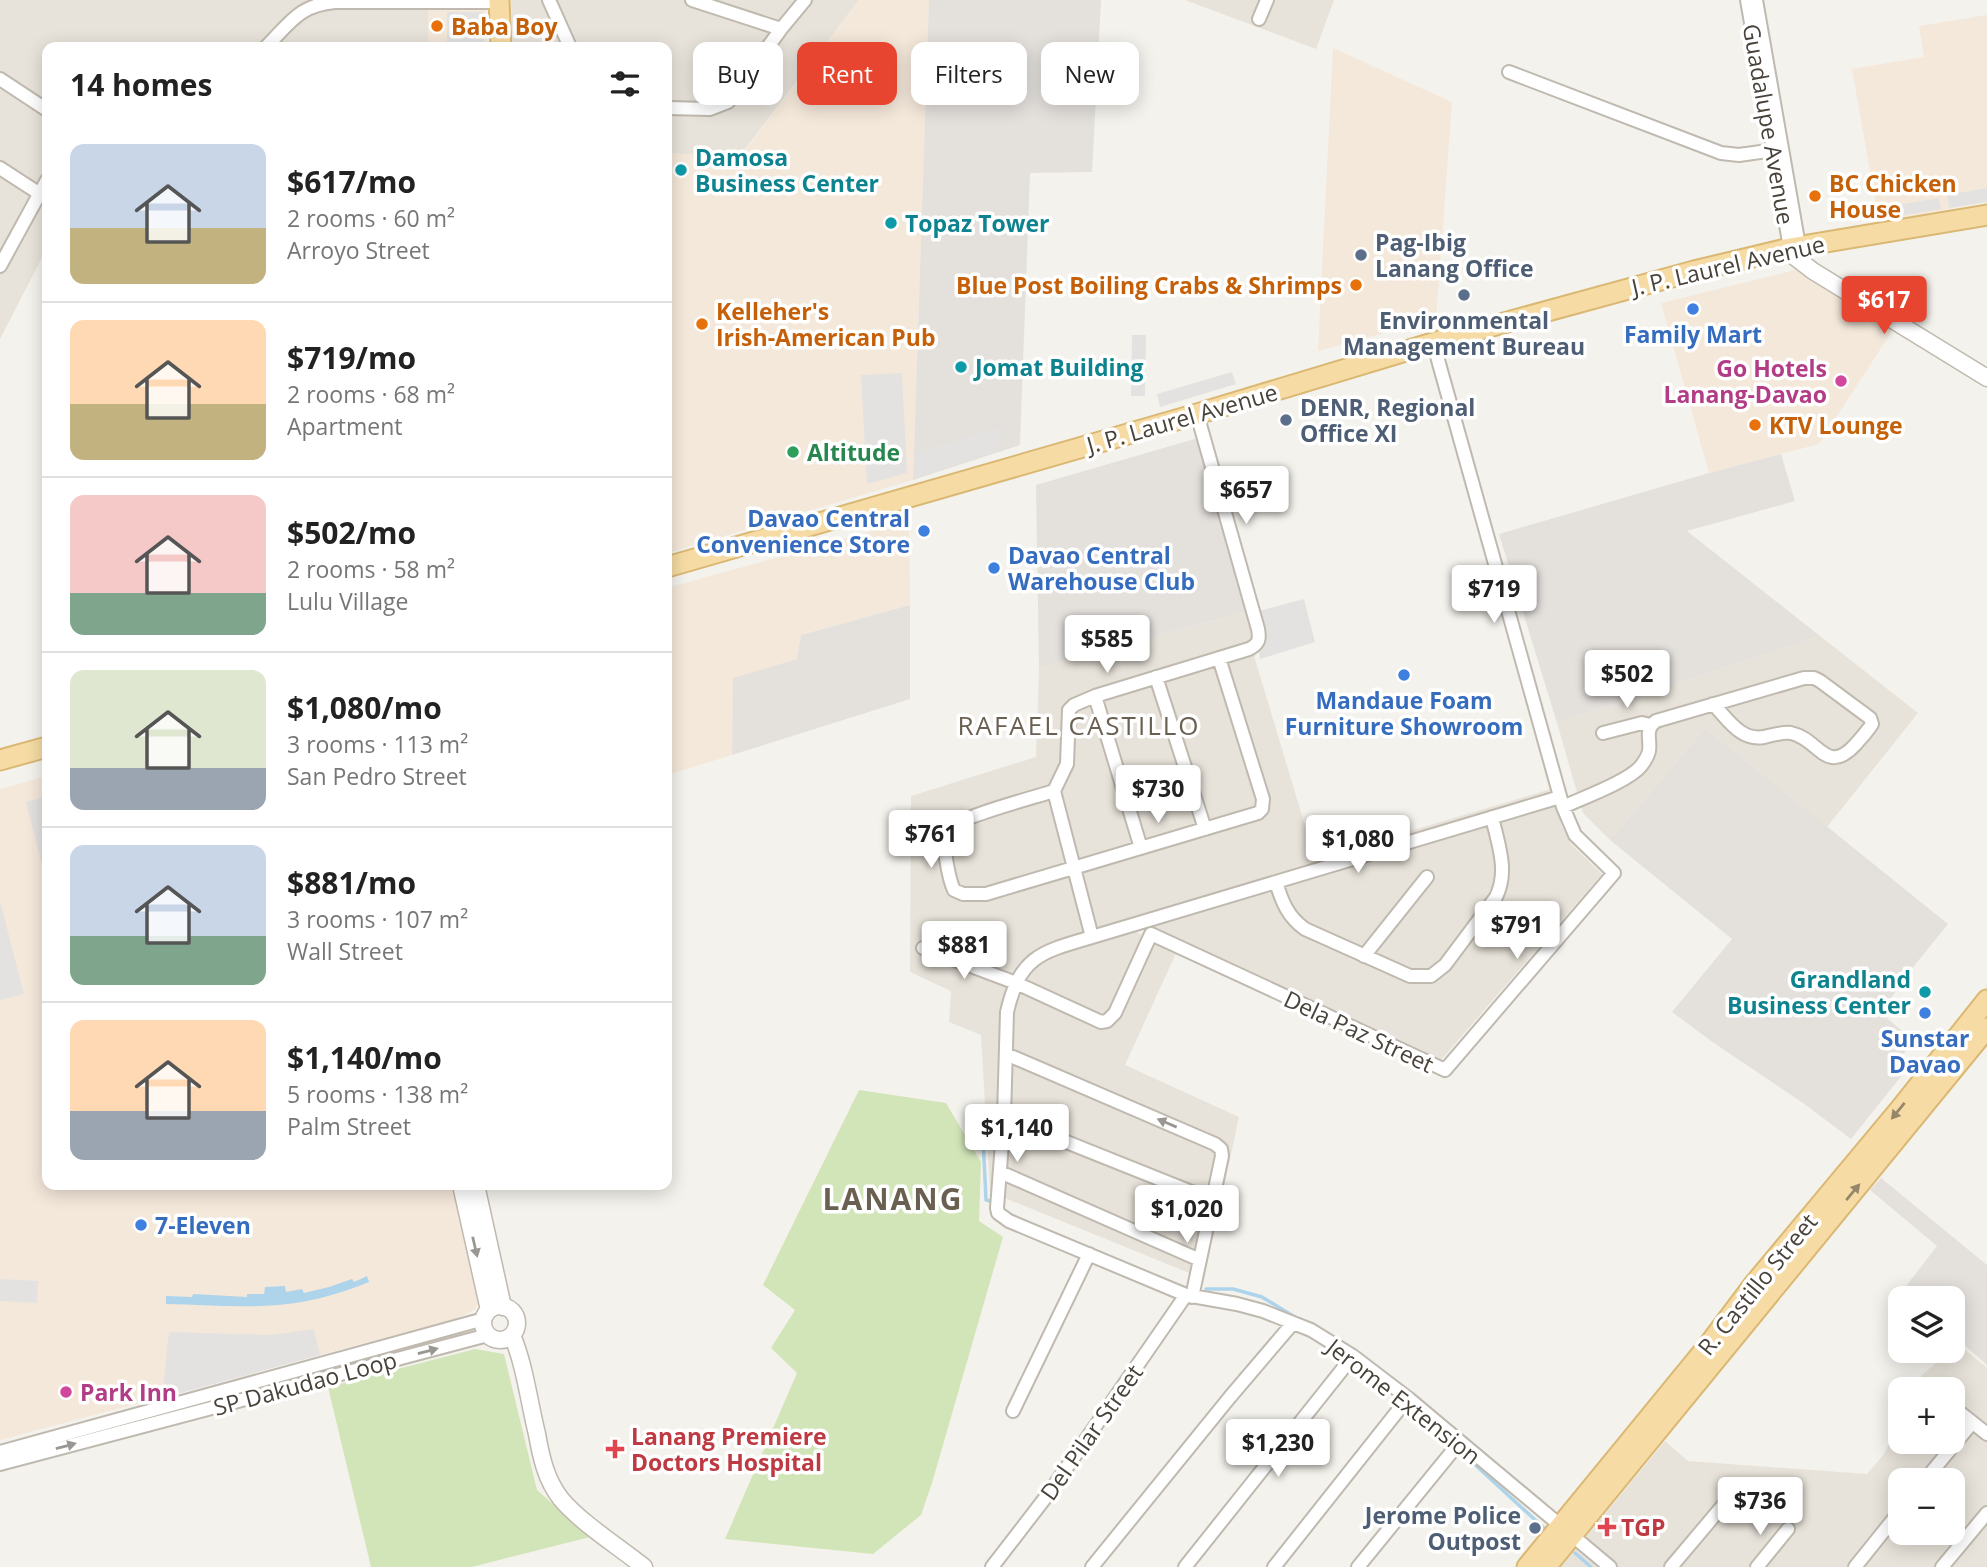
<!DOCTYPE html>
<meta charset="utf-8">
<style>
body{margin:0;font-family:"Open Sans",sans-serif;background:#f2f2f2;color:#222;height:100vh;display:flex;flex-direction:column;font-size:26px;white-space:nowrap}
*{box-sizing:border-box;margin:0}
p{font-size:23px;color:#767676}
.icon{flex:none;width:38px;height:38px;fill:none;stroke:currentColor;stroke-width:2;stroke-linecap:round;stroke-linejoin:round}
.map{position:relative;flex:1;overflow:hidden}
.side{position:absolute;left:42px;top:42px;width:630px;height:1148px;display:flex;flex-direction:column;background:#fff;border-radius:14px;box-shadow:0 4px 18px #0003}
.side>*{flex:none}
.top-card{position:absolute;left:693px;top:42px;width:665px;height:63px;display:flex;gap:14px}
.buttons{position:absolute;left:1888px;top:1286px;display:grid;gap:14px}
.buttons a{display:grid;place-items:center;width:77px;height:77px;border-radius:14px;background:#fff;box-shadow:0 4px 18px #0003;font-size:35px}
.price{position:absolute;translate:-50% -60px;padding:0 16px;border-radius:7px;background:#fff;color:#222;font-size:23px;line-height:46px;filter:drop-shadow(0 2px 4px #0008)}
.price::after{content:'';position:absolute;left:50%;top:42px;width:21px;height:16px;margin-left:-10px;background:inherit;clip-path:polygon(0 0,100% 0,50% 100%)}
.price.current{background:#e74530;color:#fff}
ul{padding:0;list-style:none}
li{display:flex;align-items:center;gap:21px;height:175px;padding:0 28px}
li+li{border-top:2px solid #e0e0e0}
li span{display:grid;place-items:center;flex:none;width:196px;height:140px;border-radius:14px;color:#555}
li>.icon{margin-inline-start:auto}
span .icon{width:84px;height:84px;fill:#fffc;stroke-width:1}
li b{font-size:30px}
h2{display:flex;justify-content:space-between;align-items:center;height:84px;padding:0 28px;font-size:30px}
.tag{padding:0 24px;border-radius:14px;background:#fff;box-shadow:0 4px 18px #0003;font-size:24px;line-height:63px}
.tag.current{background:#e74530;color:#fff}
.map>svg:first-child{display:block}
.residential{fill:#e8e3da;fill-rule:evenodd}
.commercial{fill:#f4e8da}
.industrial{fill:#e4e1dd}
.green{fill:#d2e5b9}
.parking{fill:#e4e2e0}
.water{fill:#aed4eb}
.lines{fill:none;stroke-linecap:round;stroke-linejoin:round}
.stream{stroke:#aed4eb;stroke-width:3.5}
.minor-casing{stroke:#bfb9af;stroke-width:16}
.tertiary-casing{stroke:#bfb9af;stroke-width:19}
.primary-casing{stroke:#dab874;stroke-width:23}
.minor{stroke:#fff;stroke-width:12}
.tertiary{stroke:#fff;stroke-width:16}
.primary{stroke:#f6dca4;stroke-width:19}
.oneway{fill:#96876a}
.oneway2{fill:#9a9793}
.food-dot{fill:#e8710a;stroke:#fff;stroke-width:2.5}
.culture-dot{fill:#0f9aa8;stroke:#fff;stroke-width:2.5}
.service-dot{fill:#5c6f8a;stroke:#fff;stroke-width:2.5}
.shop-dot{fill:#3f7fe0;stroke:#fff;stroke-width:2.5}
.hotel-dot{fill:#d1479c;stroke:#fff;stroke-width:2.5}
.leisure-dot{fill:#2e9e5b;stroke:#fff;stroke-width:2.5}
.health-dot{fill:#e0444e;stroke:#fff;stroke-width:2.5}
.labels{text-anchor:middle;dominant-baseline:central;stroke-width:7;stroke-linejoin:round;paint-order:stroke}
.food-label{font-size:23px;font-weight:bold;fill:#c56008;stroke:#fff;text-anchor:start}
.street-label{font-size:23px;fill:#48423a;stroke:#fff}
.culture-label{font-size:23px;font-weight:bold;fill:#0d838f;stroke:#fff;text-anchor:start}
.service-label{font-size:23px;font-weight:bold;fill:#4e5e75;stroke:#fff;text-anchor:start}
.shop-label{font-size:23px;font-weight:bold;fill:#366cbe;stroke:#fff}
.hotel-label{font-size:23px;font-weight:bold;fill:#b23c85;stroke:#fff;text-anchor:end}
.leisure-label{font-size:23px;font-weight:bold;fill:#27864d;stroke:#fff;text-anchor:start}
.health-label{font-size:23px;font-weight:bold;fill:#be3a42;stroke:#fff;text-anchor:start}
.quarter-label{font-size:26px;letter-spacing:2px;fill:#6a6052;stroke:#fff}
.district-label{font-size:30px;font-weight:bold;letter-spacing:2px;fill:#6a6052;stroke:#fff}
</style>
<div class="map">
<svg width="1987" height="1567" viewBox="0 0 1987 1567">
<rect width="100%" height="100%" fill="#f4f2ec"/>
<path class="residential" d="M0 0H485L487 47H47V248L0 339Z
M511 0H859L739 157 667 153V47H513Z
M1185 0H1334L1316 49Z
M1248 611 1255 659 1315 859 1551 789 1562 827 1571 844 1602 874 1441 1060 1130 920 1096 930 1088 897 1075 901 1086 942 1130 929 1177 951 1125 1065 1239 1117 1204 1279 990 1192 981 1035 949 1022 951 991 910 972 911 796 1036 757 1039 668Z
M1820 636 1918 713 1827 827 1705 728 1610 840 1583 813 1557 723Z
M1957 1343 1987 1368V1567H1561L1665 1441 1688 1461 1867 1474 1884 1454 1900 1420V1442H1953V1390L1915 1389 1922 1375 1949 1351H1953V1347ZM1900 1480H1953V1533H1900Z"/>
<path class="commercial" d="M859 0H929L913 480 667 553V153L740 157Z
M428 10H485L487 47H428Z
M1987 15V202L1879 222 1852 69 1924 57 1919 26Z
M1333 48 1452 102 1436 319 1318 351Z
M1795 270 1892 331 1819 444 1709 473 1661 303Z
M909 521 910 605 801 635 798 659 733 678 732 755 667 775V588Z
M47 776V1185H453L479 1296 478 1304 474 1310 459 1318 0 1440V789Z"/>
<path class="industrial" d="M929 0H1101L1092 172 1030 173 1020 445 913 480Z
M1198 438 1248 611 1039 668 1036 485Z
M1781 454 1795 501 1687 531 1820 636 1557 723 1499 534 1709 473Z
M910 605V699L732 755 733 678 797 659 801 635Z
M1705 728 1948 924 1910 971 1881 1013 1914 1041 1893 1066 1903 1074 1851 1139 1803 1103 1711 1041 1672 1012 1732 939 1610 840Z
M1881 1178 1987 1265V1365L1953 1335V1298H1912L1903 1290 1937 1246 1870 1190Z"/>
<path class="green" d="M859 1090 946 1103 981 1162 979 1221 1003 1237 932 1483 921 1515 873 1554 725 1539 797 1373 771 1348 795 1310 763 1285Z
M475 1349 504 1354 537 1490 590 1537 472 1567H371L328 1387Z"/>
<path class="parking" d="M447 12H483L484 47H447Z
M1987 188V202L1949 208 1947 195Z
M1939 198 1941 209 1886 218 1885 207Z
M667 201 672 303 667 305Z
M1132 335H1146L1145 396H1131Z
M1232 372 1236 384 1160 407 1157 394Z
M902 373 907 473 867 484 861 375Z
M1001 427 999 450 915 477 916 453Z
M1304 599 1315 642 1260 659 1255 612Z
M47 796V884L26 802Z
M0 901 24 994 0 1000Z
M0 1279 38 1281 37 1303 0 1301Z
M314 1329 320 1355 162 1398 169 1332 272 1335Z"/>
<path class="water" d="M367 1276 369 1282C349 1290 328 1297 307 1301 261 1310 212 1305 166 1304V1296L192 1297 193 1294 247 1297V1294H264L265 1287 285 1286 286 1292 302 1289 304 1293 329 1287 352 1279 354 1282Z"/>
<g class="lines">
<path class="stream" d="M982 1117 986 1200 994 1202
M1206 1289H1233L1262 1297 1298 1319
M1435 1428 1452 1444
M1458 1449 1545 1529
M1575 1553 1591 1567"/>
<defs>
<path id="minor" d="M549 0 570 47
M692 0 781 29
M1747 0 1790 248
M1756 0 1799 246
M1259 19 1267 0
M266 47C290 23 299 5 335 2H499
M1509 72 1721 153 1739 155 1782 149
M0 79 47 110
M667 108 710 109 728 102 781 29 805 0
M0 168 40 194
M0 266 47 180
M1156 677 1205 829
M1095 696 1141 848
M1603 733 1642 723 1650 725
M1054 791C1036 797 954 818 946 831 941 840 949 880 954 890L963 894H986L1258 813 1262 809 1263 799 1219 658
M1560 797 1092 937C1041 952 1020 956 1007 1012L1004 1117 997 1208 998 1213 1009 1221 1186 1295 1237 1304 1263 1311 1311 1330 1353 1356 1408 1398 1610 1567
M1563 807C1582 798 1629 781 1641 766 1644 762 1648 756 1649 751 1651 739 1644 730 1656 721L1804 678H1814L1820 681 1870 718 1872 724C1867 732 1861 738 1855 745 1826 776 1819 739 1791 733 1782 732 1772 735 1764 737 1740 741 1728 719 1713 704
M1276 882C1282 902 1288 917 1305 929L1410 976H1431L1445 965 1496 897C1509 871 1498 844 1492 817
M1151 934 1445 1070 1614 873 1575 835 1563 807 1433 342
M1092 937 1054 791 1067 764 1069 710 1074 705 1095 696 1249 649C1259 644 1260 639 1258 629L1197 414
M923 948 1016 983 1101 1022 1107 1021 1115 1013 1151 934
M1364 956 1427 877
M1006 1054 1215 1144 1221 1149 1222 1156 1192 1297
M1004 1117 1214 1201
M1000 1172 1200 1260
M1932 1389V1390
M1953 1407 1987 1434
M1013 1411 1089 1254
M0 1452 484 1319
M0 1464 488 1335
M1925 1480 1972 1423
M992 1567 1049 1493 1186 1295
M1092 1567 1230 1397 1293 1323
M1185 1567 1353 1356
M1274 1567 1408 1398
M1358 1567 1459 1443
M1671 1567 1725 1503
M1757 1567 1788 1529
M1855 1567 1900 1511
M1942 1567 1987 1513"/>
<path id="tertiary" d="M1790 248 1796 258 1813 271 1987 378
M461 1185 489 1310
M476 1185 503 1307
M483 1323a17 17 0 1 1 34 0a17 17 0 1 1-34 0Z
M512 1335C525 1366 529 1402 537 1434 541 1457 546 1480 561 1499 580 1522 619 1547 644 1567"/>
<path id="primary" d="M499 0 501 47
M667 567 1197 414 1449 338 1694 271 1790 248 1987 215
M0 760 47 747
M1527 1567 1707 1347 1755 1283 1900 1109 1987 1000
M1546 1567 1987 1028"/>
</defs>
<use href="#minor" class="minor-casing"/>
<use href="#tertiary" class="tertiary-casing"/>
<use href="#primary" class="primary-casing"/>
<use href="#minor" class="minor"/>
<use href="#tertiary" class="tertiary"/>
<use href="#primary" class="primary"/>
</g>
<defs><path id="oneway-solid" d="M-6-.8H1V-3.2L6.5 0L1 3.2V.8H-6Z" transform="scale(1.75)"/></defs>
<g class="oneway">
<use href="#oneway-solid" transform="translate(1898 1111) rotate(129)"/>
<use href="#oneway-solid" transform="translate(1853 1192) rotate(-50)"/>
</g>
<g class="oneway2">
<use href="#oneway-solid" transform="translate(1167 1123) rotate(-157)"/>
<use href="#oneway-solid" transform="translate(475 1247) rotate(77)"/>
<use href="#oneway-solid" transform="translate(428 1351) rotate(-15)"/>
<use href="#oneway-solid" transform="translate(66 1446) rotate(-15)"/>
</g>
<g class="food-dot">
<circle cx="437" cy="26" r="7"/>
<circle cx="1815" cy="196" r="7"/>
<circle cx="1356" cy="285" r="7"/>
<circle cx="702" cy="324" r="7"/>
<circle cx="1755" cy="425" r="7"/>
</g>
<g class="culture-dot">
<circle cx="681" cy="170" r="7"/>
<circle cx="891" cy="223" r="7"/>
<circle cx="961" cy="367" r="7"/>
<circle cx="1925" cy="992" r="7"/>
</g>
<g class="service-dot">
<circle cx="1361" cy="255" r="7"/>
<circle cx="1464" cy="295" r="7"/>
<circle cx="1286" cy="420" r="7"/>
<circle cx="1535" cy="1528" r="7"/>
</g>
<g class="shop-dot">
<circle cx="1693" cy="309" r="7"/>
<circle cx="924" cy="531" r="7"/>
<circle cx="994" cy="568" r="7"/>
<circle cx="1404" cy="675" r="7"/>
<circle cx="1925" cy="1013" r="7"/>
<circle cx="141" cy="1225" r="7"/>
</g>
<g class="hotel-dot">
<circle cx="1841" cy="381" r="7"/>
<circle cx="66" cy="1392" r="7"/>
</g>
<circle class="leisure-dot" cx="793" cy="452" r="7"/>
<g class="health-dot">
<path d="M611.5 1438.5h7v7h7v7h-7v7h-7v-7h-7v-7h7z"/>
<path d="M1603.5 1516.5h7v7h7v7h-7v7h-7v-7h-7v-7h7z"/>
</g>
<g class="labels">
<g class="food-label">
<text x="451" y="26">Baba Boy</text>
<text x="1829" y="183">BC Chicken<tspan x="1829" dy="26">House</tspan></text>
<text x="1342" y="285" text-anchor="end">Blue Post Boiling Crabs &amp; Shrimps</text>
<text x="716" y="311">Kelleher's<tspan x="716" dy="26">Irish-American Pub</tspan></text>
<text x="1769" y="425">KTV Lounge</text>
</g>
<g class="street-label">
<text transform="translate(1769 124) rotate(80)">Guadalupe Avenue</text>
<text transform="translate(1728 265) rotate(-13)">J. P. Laurel Avenue</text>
<text transform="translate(1182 418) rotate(-16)">J. P. Laurel Avenue</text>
<text transform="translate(1359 1031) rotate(25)">Dela Paz Street</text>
<text transform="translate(1757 1284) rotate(-51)">R. Castillo Street</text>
<text transform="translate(305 1383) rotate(-15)">SP Dakudao Loop</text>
<text transform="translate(1404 1401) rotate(38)">Jerome Extension</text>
<text transform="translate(1091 1432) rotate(-55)">Del Pilar Street</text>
</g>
<g class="culture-label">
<text x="695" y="157">Damosa<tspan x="695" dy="26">Business Center</tspan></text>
<text x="905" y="223">Topaz Tower</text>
<text x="975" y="367">Jomat Building</text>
<text x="1911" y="979" text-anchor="end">Grandland<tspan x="1911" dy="26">Business Center</tspan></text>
</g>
<g class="service-label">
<text x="1375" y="242">Pag-Ibig<tspan x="1375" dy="26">Lanang Office</tspan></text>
<text x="1464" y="320" text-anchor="middle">Environmental<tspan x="1464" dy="26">Management Bureau</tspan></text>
<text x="1300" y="407">DENR, Regional<tspan x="1300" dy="26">Office XI</tspan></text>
<text x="1521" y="1515" text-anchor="end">Jerome Police<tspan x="1521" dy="26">Outpost</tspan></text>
</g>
<g class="shop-label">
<text x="1693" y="334">Family Mart</text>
<text x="910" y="518" text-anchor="end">Davao Central<tspan x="910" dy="26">Convenience Store</tspan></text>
<text x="1008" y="555" text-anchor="start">Davao Central<tspan x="1008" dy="26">Warehouse Club</tspan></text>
<text x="1404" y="700">Mandaue Foam<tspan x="1404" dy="26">Furniture Showroom</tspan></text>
<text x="1925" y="1038">Sunstar<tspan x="1925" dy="26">Davao</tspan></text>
<text x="155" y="1225" text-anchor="start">7-Eleven</text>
</g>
<g class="hotel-label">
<text x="1827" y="368">Go Hotels<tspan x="1827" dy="26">Lanang-Davao</tspan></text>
<text x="80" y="1392" text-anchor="start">Park Inn</text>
</g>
<g class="leisure-label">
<text x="807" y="452">Altitude</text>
</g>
<g class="health-label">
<text x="631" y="1436">Lanang Premiere<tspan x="631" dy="26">Doctors Hospital</tspan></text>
<text x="1621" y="1527">TGP</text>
</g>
<g class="quarter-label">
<text x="1079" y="725">RAFAEL CASTILLO</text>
</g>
<g class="district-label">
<text x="893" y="1198">LANANG</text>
</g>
</g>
</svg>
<div class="buttons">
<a><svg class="icon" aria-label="layers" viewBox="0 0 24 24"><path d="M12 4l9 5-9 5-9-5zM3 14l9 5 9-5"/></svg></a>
<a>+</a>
<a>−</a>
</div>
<b class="price current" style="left:1884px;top:336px">$617</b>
<b class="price" style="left:1246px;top:526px">$657</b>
<b class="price" style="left:1494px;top:625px">$719</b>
<b class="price" style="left:1107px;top:675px">$585</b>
<b class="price" style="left:1627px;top:710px">$502</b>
<b class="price" style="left:1158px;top:825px">$730</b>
<b class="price" style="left:931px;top:870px">$761</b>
<b class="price" style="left:1358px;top:875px">$1,080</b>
<b class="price" style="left:1517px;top:961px">$791</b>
<b class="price" style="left:964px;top:981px">$881</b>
<b class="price" style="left:1017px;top:1164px">$1,140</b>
<b class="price" style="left:1187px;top:1245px">$1,020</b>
<b class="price" style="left:1278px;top:1479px">$1,230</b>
<b class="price" style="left:1760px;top:1537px">$736</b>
<div class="top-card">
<a class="tag">Buy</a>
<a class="tag current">Rent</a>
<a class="tag">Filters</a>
<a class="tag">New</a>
</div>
<section class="side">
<h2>14 homes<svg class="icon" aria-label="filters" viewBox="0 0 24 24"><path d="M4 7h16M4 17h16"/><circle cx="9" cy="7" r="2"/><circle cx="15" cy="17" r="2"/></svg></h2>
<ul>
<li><span style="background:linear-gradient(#c9d6e8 60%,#c2b280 0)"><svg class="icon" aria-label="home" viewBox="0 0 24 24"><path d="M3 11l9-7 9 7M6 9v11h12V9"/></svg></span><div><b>$617/mo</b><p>2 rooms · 60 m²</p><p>Arroyo Street</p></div></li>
<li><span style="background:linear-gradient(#ffd9b3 60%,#c2b280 0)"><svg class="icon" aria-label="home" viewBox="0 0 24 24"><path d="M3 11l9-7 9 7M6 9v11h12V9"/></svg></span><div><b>$719/mo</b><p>2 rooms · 68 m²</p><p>Apartment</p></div></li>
<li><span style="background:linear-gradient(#f6c9c9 70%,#7fa58c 0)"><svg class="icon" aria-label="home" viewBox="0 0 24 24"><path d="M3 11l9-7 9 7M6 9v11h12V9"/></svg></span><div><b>$502/mo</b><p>2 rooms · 58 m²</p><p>Lulu Village</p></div></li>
<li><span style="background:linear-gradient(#dfe7d0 70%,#9aa5b1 0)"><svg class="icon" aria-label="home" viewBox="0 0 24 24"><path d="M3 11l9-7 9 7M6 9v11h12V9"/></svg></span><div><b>$1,080/mo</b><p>3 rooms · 113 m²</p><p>San Pedro Street</p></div></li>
<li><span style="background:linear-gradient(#c9d6e8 65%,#7fa58c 0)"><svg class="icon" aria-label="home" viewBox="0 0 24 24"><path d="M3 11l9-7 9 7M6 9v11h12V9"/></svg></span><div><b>$881/mo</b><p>3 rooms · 107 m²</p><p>Wall Street</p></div></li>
<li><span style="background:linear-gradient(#ffd9b3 65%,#9aa5b1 0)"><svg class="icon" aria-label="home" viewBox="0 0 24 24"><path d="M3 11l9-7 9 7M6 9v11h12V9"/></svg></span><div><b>$1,140/mo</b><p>5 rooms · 138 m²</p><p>Palm Street</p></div></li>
</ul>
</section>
</div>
